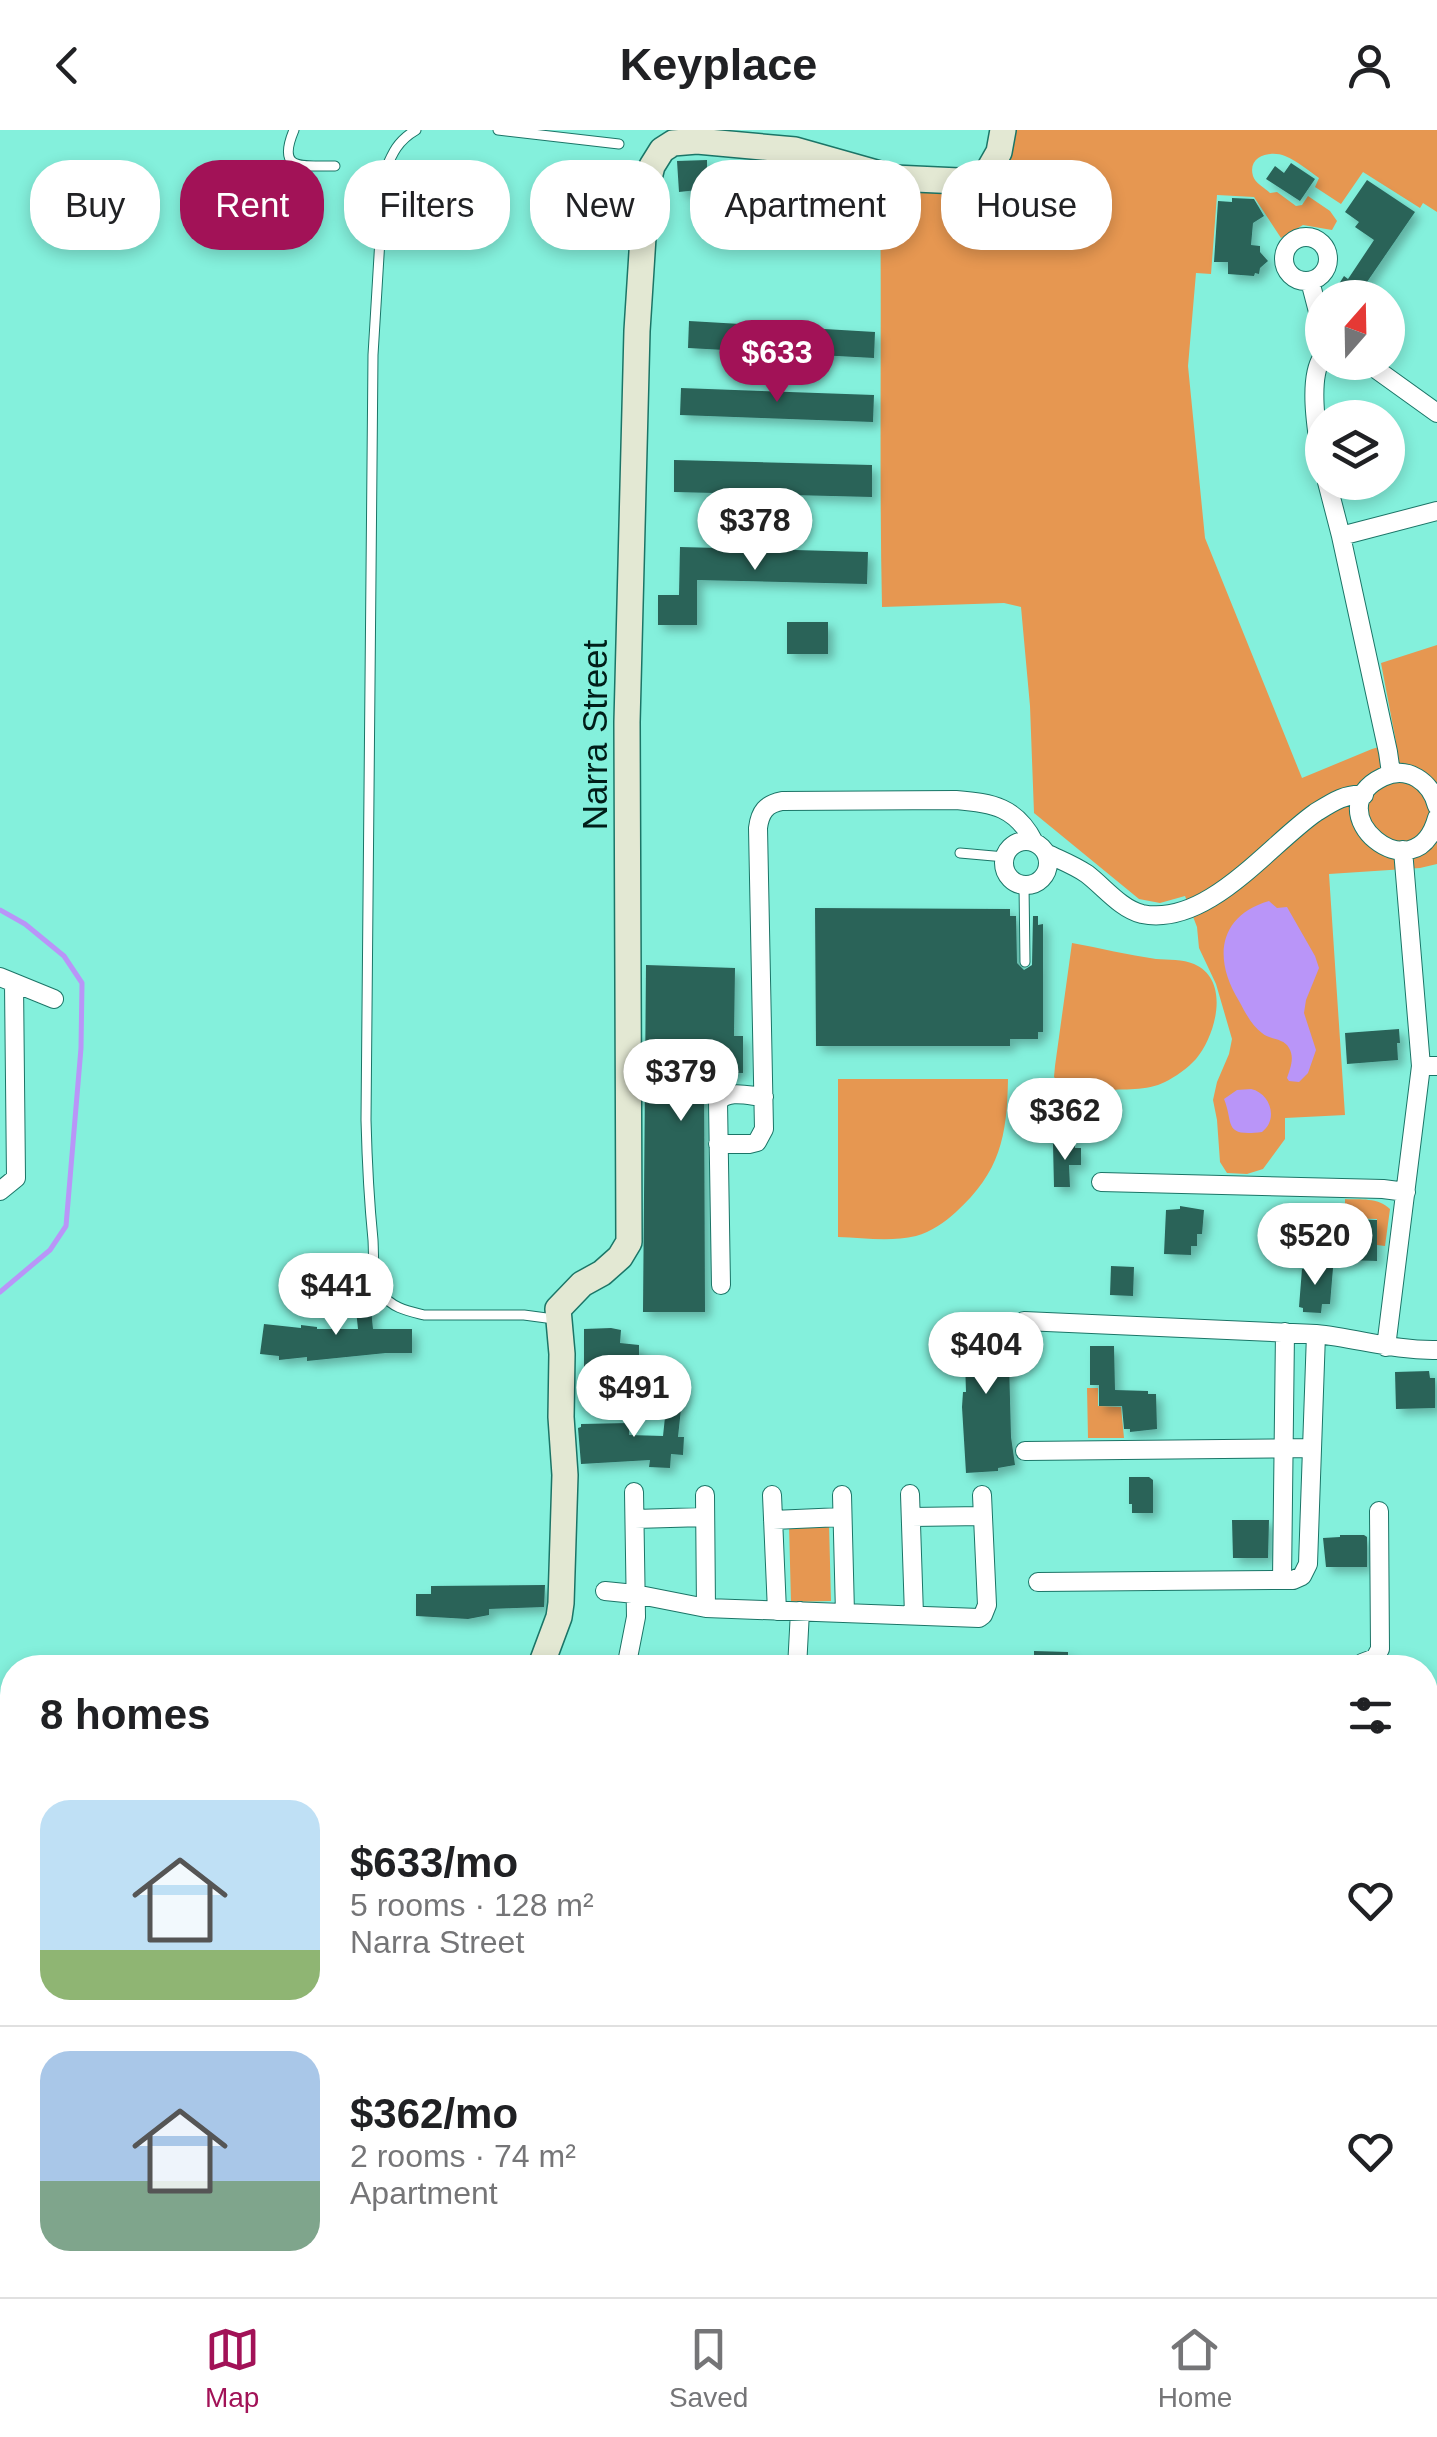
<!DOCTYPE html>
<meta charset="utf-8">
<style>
body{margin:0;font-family:Arial,sans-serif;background:#f2f2f2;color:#202124;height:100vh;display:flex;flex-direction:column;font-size:38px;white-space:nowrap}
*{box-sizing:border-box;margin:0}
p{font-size:32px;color:#757577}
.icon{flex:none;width:55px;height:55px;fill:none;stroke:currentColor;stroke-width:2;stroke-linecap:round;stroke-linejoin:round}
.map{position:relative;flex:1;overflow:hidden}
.panel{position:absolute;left:0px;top:1525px;width:1438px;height:642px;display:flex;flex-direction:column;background:#fff;border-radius:40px 40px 0 0;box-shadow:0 5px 15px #0003}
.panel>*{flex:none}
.hud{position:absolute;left:30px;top:30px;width:1378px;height:90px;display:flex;gap:20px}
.needle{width:65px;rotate:20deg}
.buttons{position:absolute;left:1305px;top:150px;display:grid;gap:20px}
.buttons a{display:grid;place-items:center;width:100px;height:100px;border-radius:50%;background:#fff;box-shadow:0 5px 15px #0003;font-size:50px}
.price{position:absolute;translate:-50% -85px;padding:0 22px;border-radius:35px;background:#fff;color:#222;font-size:32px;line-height:65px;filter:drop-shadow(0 2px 5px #0008)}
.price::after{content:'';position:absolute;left:50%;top:60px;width:30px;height:22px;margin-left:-15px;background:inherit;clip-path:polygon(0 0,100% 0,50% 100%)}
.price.on{background:#a21257;color:#fff}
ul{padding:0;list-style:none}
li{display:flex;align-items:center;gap:30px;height:250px;padding:0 40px}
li+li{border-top:2px solid #e0e0e0}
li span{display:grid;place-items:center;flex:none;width:280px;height:200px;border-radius:30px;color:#555}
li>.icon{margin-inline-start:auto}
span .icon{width:120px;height:120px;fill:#fffc;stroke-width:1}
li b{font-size:42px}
h2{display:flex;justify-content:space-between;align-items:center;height:120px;padding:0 40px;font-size:42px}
.chip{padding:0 35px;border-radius:40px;background:#fff;box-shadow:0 5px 15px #0003;font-size:35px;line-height:90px}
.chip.on{background:#a21257;color:#fff}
header{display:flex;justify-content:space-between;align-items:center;height:130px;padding:0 40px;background:#fff;font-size:45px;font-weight:800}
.menu{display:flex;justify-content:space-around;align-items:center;height:140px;border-top:2px solid #e0e0e0;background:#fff;font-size:28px;color:#757577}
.menu a{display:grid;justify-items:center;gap:5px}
.menu .on{color:#a21257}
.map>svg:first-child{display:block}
.green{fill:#e69751}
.water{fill:#b995f8}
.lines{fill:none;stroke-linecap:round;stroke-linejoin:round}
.stream{stroke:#b995f8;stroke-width:5}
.building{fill:#296359;filter:url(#shadow)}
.lane-casing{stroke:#1b7567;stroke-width:11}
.street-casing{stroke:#1b7567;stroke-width:20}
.secondary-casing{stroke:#1b7567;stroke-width:28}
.lane{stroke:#fff;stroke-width:9}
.street{stroke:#fff;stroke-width:18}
.secondary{stroke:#e3e8d3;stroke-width:25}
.labels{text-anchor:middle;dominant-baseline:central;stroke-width:10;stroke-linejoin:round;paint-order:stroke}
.street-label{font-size:35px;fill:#001e19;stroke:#84f0dc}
</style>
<header><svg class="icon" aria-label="back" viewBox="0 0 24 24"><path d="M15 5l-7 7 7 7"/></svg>Keyplace<svg class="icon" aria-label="person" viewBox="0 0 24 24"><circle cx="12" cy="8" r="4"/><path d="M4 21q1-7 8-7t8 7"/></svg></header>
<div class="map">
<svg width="1437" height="2167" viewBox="0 0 1437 2167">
<defs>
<filter id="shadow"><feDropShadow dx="5.5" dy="5.5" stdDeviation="5" flood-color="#0004"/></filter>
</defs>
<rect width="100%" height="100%" fill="#84f0dc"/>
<path class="green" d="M1012 0H1437V82L1423 73 1420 78 1363 42 1341 74 1315 57 1319 48C1309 41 1297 31 1285 26 1271 20 1247 26 1253 46 1255 53 1265 58 1270 63L1277 62 1296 76 1302 75 1308 66 1330 81 1337 91 1332 100 1303 95 1281 108 1254 67 1217 65 1211 144 1196 143 1188 236 1205 408 1302 648 1372 619 1396 612 1381 533 1437 515V734L1420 738 1329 744 1345 985 1285 988V1009L1263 1039 1247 1044 1227 1043 1220 1032 1217 990 1213 970 1217 952 1229 924 1232 909 1216 854 1199 818 1197 797 1185 766 1160 773 1139 769 1034 683 1030 576 1021 477 1004 473 882 477C879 338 882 199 880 60L992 61C1013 52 1010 21 1012 0Z
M1072 813C1100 818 1128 825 1156 829 1168 830 1183 829 1194 834 1231 850 1216 905 1196 929 1188 938 1175 947 1165 952 1147 961 1123 959 1104 960 1084 960 1067 963 1054 947L1055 936Z
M838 949H1008C1007 1007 1000 1042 956 1082 945 1092 931 1102 916 1106 891 1112 864 1108 838 1107Z
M1345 1069C1360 1070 1378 1067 1390 1079L1385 1116 1377 1115V1089L1345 1088Z
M1087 1258H1098V1276L1121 1277 1124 1308H1088Z
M829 1394 831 1471 791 1472 789 1395Z"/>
<path class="water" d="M1269 771 1277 778 1287 777 1315 826 1319 838 1306 870 1304 883 1316 920 1308 943 1299 952 1289 951 1287 948C1290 939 1295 928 1289 918 1284 908 1270 910 1262 903 1252 896 1245 882 1239 871 1213 829 1218 786 1269 771Z
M1251 959C1270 963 1279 989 1262 1002 1222 1007 1234 993 1224 969L1237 960Z"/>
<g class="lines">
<path class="stream" d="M0 780 25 794 64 826 82 853 81 918 66 1096 50 1120 0 1162
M0 1590 12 1611
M225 2155 230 2167"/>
</g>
<path class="building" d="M707 30V59L679 62 677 31Z
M1291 33 1315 49 1300 71 1266 49 1275 36 1284 43Z
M1367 50 1415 82 1356 168H1345L1335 160 1344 146 1348 149 1374 110 1355 97 1359 92 1345 82Z
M1232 68 1254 69 1264 86 1253 93 1251 115 1260 116V122L1268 131 1260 138 1259 144 1255 143 1254 146 1228 144V132H1214L1218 71 1232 72Z
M689 191 875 202 874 228 688 218Z
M681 258 874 265 873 292 680 285Z
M674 330 872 335V367L674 362Z
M680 417 868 422 867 454 697 450V495H658V465H679Z
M787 492H828V524H787Z
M815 778 1010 779V786H1016L1017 833 1024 840 1032 835 1033 786H1038V795L1043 794V902H1038V909H1010V916H816Z
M646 835 735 838 734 906H743V943L704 942 705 1182H643Z
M1399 899 1400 913H1397L1398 930 1347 934 1345 903Z
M1075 1013V1018H1081V1035H1069L1070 1057H1054L1053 1014Z
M1180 1076 1204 1080 1202 1104H1197V1116H1191V1125L1164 1124 1166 1080 1180 1079Z
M1349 1089 1377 1090V1131L1346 1130Z
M1305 1135 1333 1138 1330 1174H1322L1321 1183 1303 1182V1178L1299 1177 1302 1139H1305Z
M1111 1136 1134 1137 1133 1166 1110 1165Z
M369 1159 373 1199H412V1223H386L307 1231V1227L279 1230V1226L260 1224 264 1194 301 1198V1195L317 1197V1199H358L354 1160Z
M958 1193 1008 1194 1011 1307 1015 1335 998 1338V1341L966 1343 962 1277 963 1262H966L965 1231 962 1230V1217H958Z
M611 1198 621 1200 620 1213 639 1215V1243L584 1246V1199Z
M1090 1216H1114L1115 1260 1148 1261V1264H1156L1157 1299 1130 1302V1299H1124L1122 1276H1099V1255H1090Z
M1429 1241 1430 1248H1435V1278L1396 1279 1395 1242Z
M668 1259 683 1260 678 1307H684L683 1325 671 1324 670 1338 649 1337 650 1330 581 1334 578 1298 581 1297V1294L629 1293V1305L663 1306Z
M1129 1347H1149L1153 1350V1383H1132V1374H1129Z
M1232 1390H1269L1268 1428H1233Z
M1340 1405H1364L1367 1407V1437H1326L1323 1408 1340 1407Z
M545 1455 544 1477 489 1479V1485L468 1489 416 1486V1464H431V1456Z
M1034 1521 1068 1522V1538H1034Z"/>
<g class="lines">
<defs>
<path id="lane" d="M294 0C276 43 303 35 335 36
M416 0C397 11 392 24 384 43L373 225 366 990C367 1030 369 1070 373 1110 374 1128 372 1148 382 1164 392 1178 408 1181 424 1185H524L554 1189
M498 0 619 14
M960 723 1005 727
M1024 755 1025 832
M0 1732 12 1753
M0 1799H12
M0 1899H12
M0 1997H12"/>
<path id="street" d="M1284 129a22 22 0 1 1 44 0a22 22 0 1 1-44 0Z
M1310 151 1322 197
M1322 228C1307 250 1318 308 1322 335
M1366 232 1437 283
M1327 352 1341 406 1388 622 1391 643
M1341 406 1437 381
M1437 676C1431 652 1408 635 1383 647 1313 680 1415 768 1437 688
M1004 733a22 22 0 1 1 44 0a22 22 0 1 1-44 0Z
M1403 720 1421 936
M1046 723C1060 730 1074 735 1087 744 1104 757 1121 779 1142 784 1207 797 1267 717 1315 683 1331 673 1345 663 1364 665
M0 847 54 869
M718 1014H749L757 1012 764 999 758 698C760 682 766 674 782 671L956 670C993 673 1016 677 1034 712
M1101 1052 1383 1059 1406 1062
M0 1061 16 1048 14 853
M721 1155 718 972C728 959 749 966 764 967
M1024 1191 1316 1204C1357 1208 1395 1221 1437 1220
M1386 1217 1421 936H1437
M1025 1321 1312 1318
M910 1364 914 1485
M705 1365 706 1478
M772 1365 777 1481
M842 1365 845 1483
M911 1387 983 1386
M635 1389 705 1387
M773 1390 842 1387
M1282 1450 1285 1202
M1038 1452 1282 1450H1293L1302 1446 1308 1434 1316 1204
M605 1461 635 1464 706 1478 979 1488 983 1485 987 1475 982 1365
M626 1538 636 1487 634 1362
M797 1538 800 1481
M1359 1538 1362 1533 1375 1528 1380 1519 1379 1381
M56 2155 57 2167
M131 2155V2167
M160 2155 178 2167
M678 2167 679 2155
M768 2167V2155
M965 2167 966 2155
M1311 2167 1312 2155"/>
<path id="secondary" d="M540 1538 559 1487 561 1473 565 1345 561 1287 562 1224 558 1179 582 1154 602 1143 620 1127 629 1112 627 592 637 201 646 60 652 36 662 20 673 13 697 11 795 20 894 48 959 51 974 49 987 43 999 22 1003 0
M373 2155 376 2167"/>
</defs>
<use href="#lane" class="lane-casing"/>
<use href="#street" class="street-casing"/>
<use href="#secondary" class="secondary-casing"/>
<use href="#lane" class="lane"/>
<use href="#street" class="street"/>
<use href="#secondary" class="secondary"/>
</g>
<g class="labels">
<g class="street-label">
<text transform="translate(594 605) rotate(-90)">Narra Street</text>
</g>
</g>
</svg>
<div class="buttons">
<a><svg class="needle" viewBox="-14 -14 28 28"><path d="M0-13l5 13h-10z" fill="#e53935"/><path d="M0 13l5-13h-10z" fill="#757577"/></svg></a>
<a><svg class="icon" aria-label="layers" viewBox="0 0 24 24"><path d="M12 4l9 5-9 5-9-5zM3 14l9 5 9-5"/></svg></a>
</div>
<b class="price on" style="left:777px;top:275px">$633</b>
<b class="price" style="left:755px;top:443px">$378</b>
<b class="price" style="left:681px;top:994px">$379</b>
<b class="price" style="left:1065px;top:1033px">$362</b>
<b class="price" style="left:1315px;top:1158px">$520</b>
<b class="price" style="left:336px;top:1208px">$441</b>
<b class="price" style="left:986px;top:1267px">$404</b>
<b class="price" style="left:634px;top:1310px">$491</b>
<div class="hud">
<a class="chip">Buy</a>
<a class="chip on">Rent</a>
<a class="chip">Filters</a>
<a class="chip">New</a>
<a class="chip">Apartment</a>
<a class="chip">House</a>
</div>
<section class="panel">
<h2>8 homes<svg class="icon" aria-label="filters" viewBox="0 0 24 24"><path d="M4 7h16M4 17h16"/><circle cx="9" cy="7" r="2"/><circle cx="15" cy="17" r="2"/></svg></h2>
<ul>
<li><span style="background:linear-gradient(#bfe0f5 75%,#8fb573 0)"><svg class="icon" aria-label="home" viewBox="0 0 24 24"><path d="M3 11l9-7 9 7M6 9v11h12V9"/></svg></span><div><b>$633/mo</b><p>5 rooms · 128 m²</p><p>Narra Street</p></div><svg class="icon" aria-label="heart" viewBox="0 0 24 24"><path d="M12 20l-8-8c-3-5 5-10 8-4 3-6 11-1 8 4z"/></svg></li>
<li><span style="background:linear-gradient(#a9c7e8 65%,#7fa58c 0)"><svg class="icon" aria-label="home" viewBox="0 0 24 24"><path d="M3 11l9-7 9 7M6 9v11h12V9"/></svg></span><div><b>$362/mo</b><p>2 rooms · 74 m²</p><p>Apartment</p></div><svg class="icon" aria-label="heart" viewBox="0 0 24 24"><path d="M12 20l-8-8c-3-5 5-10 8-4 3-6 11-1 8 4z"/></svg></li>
</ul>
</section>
</div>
<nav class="menu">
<a class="on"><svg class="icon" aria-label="map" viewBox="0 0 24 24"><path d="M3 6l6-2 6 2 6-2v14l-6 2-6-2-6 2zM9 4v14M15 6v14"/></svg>Map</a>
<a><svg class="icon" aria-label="saved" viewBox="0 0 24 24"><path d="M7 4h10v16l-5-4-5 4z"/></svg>Saved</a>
<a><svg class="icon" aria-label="home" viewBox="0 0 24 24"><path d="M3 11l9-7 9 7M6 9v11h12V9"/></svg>Home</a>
</nav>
